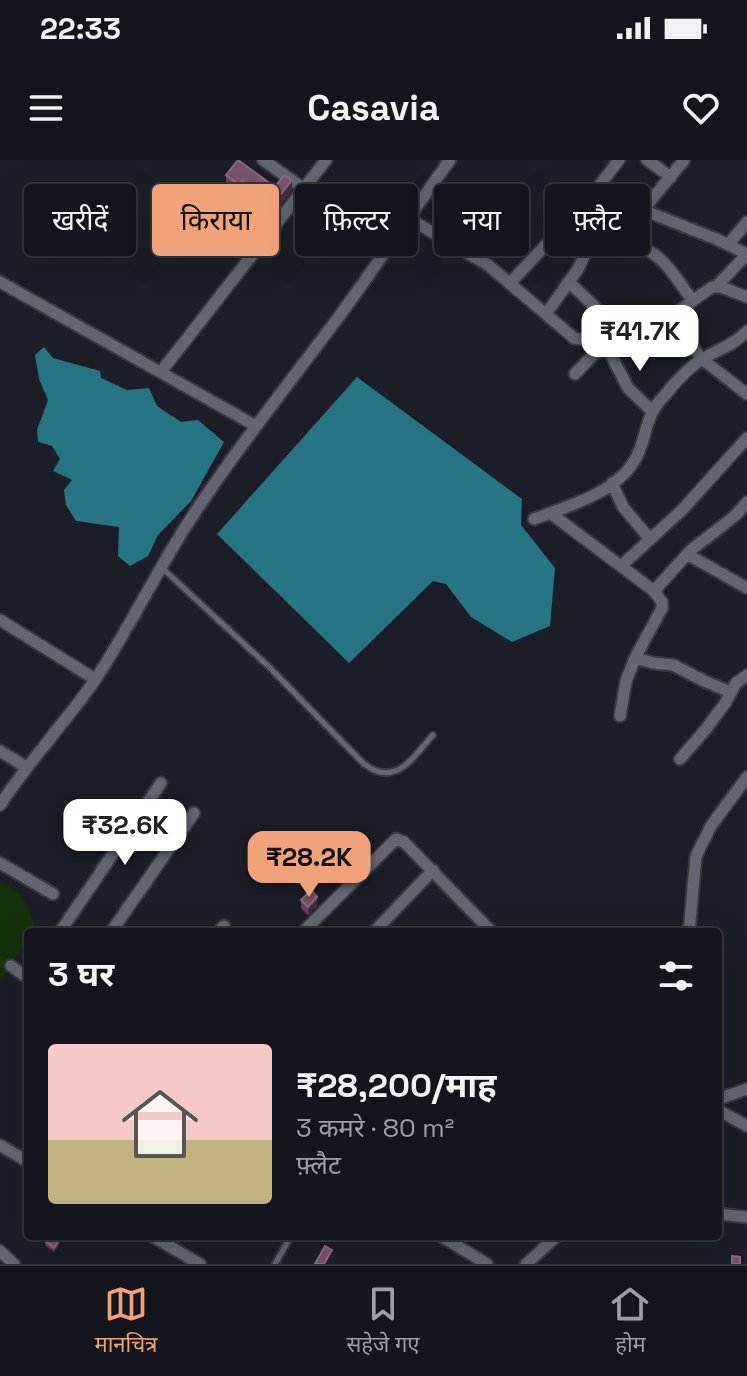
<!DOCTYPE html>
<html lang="hi">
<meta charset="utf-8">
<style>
body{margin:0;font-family:"Space Grotesk","Noto Sans Devanagari",sans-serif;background:#22232a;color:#f1f3f6;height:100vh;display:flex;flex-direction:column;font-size:30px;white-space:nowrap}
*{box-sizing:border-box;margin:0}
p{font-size:26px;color:#9d9fa4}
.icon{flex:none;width:44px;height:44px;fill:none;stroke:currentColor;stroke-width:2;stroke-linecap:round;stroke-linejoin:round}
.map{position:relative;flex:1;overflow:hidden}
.details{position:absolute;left:24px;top:768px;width:698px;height:312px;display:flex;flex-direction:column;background:#15161d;border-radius:8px;box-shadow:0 8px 32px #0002,0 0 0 2px #34353b}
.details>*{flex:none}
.guide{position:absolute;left:24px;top:24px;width:700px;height:72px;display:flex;gap:16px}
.price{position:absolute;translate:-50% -68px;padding:0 18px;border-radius:16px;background:#fff;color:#222;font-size:26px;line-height:52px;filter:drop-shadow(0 2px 4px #0008)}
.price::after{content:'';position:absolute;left:50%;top:48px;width:24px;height:18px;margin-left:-12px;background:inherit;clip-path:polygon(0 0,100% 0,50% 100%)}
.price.active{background:#f0a279;color:#111}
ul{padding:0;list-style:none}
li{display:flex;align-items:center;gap:24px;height:200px;padding:0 24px}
li span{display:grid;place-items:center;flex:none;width:224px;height:160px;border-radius:8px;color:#555}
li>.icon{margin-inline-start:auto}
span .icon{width:96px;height:96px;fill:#fffc;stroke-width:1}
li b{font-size:34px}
h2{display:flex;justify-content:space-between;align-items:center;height:96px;padding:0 24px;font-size:34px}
.tag{padding:0 28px;border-radius:8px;background:#15161d;box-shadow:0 8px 32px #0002,0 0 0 2px #34353b;font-size:28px;line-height:72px}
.tag.active{background:#f0a279;color:#111}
.status{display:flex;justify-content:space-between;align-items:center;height:56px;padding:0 40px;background:#15161d;direction:ltr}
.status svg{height:22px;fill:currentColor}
header{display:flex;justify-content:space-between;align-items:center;height:104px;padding:0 24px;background:#15161d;font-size:36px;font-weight:600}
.tabs{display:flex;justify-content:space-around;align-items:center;height:112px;border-top:2px solid #34353b;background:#15161d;font-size:22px;color:#9d9fa4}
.tabs a{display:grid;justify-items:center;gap:4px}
.tabs .active{color:#f0a279}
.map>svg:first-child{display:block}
.green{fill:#123108}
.water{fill:#277482}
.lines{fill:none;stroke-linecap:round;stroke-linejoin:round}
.service-casing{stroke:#383941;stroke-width:9}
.minor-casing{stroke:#383941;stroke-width:15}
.service{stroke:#636671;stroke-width:5}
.minor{stroke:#636671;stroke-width:11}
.wall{fill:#6b415d}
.shaded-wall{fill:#462c41}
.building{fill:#78536c;stroke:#896a80;stroke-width:2}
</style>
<div class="status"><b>22:33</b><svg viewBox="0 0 49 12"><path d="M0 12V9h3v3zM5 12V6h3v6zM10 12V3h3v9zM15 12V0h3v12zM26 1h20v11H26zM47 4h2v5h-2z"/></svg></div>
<header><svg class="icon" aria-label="menu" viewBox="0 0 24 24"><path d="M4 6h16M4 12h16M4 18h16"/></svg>Casavia<svg class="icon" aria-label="heart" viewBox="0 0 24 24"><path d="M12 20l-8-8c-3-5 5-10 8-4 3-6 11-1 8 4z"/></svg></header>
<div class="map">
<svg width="747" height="1104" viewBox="0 0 747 1104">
<rect width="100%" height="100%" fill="#1c1e27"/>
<path class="green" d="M0 722C21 729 29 747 35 767L32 772H28V778L0 821Z"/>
<path class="water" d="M44 187 53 198 100 211 101 218 127 230 149 228 157 246 181 262 198 260 224 282 191 341 158 375 148 396 130 406 118 396 119 367 76 361 66 345 64 330 72 320 53 311 60 299 52 286 38 282 37 270 48 240 39 219 35 195Z
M357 217 522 339 521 365 555 408 550 466 512 482 471 457 446 424 433 421 349 503 217 374Z"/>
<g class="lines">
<defs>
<path id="service" d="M161 407 269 507 364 604C396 628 412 598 433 575
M275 1104 291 1076"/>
<path id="minor" d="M263 0 303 28
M647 0 671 17
M583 46 606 64 623 66 643 50 684 0
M643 50 716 79 747 94 716 127
M408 58 488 105 574 178 594 182 603 190
M619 66 633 85C663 91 675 118 693 141
M728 85 747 62
M0 122 256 266
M569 122 629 180
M510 123 589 39 619 0
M546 154 578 109 601 61
M669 158 702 199 747 234
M608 189 628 228 652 251
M161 212 326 0
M575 214 594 194 629 180 669 158 712 127H721L747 137
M612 323 623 347 650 379
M550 353 654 431 662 442V448L635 498 626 521 620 556
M534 359C568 346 620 332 637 296 648 273 644 257 665 235 674 224 684 213 695 204 711 191 733 187 747 171
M687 394 747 428
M621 406 682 350 747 278
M654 431 691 390 736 355 747 342
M0 460 95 519
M635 498 653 503 673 505 704 521 731 532
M0 591 26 607
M680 599 706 569 726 542 736 523 747 515
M0 645C29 601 65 563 95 520 129 469 155 414 188 363 234 292 287 226 338 158 376 106 412 52 450 0
M0 703 53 734
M60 772 161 623
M111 772 194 653
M218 772 224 766
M303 772 396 679 404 682 492 772
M374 772 433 710
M689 772 696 696 711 666 747 617
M11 806 28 818
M718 939 747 929
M718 950 747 966
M0 985 28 1002
M718 1054 747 1057
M152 1076 200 1104
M441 1076 487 1104
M0 1091 14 1104
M526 1104 557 1076"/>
</defs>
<use href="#service" class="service-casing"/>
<use href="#minor" class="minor-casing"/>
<use href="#service" class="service"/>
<use href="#minor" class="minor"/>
</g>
<path class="wall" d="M226 15 275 27 292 30 272 56 242 32 239 36 226 26Z
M301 740 317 746 308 755 301 748Z
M45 1081 60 1084 54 1092 45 1085Z"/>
<path class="shaded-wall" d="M292 20V30L272 56V45Z
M242 21V32L239 36V25Z
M317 737V746L308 755V747Z
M60 1079V1084L54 1092V1088Z"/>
<path class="building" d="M238 0 275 27 284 15 292 20 272 45 242 21 239 25 226 15Z
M311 730 317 737 308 747 301 740Z
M49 1076H56L60 1079 54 1088 45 1081Z
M325 1086 332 1090 324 1104H315Z
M732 1096 740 1097V1104H732Z"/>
</svg>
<b class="price" style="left:640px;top:213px">₹41.7K</b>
<b class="price" style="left:125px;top:707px">₹32.6K</b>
<b class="price active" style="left:309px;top:739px">₹28.2K</b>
<div class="guide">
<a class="tag">खरीदें</a>
<a class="tag active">किराया</a>
<a class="tag">फ़िल्टर</a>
<a class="tag">नया</a>
<a class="tag">फ़्लैट</a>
</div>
<section class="details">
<h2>3 घर<svg class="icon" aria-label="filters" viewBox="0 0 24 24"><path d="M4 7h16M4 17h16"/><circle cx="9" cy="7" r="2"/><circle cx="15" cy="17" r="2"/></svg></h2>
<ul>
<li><span style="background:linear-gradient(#f6c9c9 60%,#c2b280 0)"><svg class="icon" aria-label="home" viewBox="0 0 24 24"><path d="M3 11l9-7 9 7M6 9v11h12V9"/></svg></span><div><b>₹28,200/माह</b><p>3 कमरे · 80 m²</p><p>फ़्लैट</p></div></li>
</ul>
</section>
</div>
<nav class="tabs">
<a class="active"><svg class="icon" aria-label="map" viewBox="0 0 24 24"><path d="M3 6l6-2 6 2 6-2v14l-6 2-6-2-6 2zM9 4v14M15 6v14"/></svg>मानचित्र</a>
<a><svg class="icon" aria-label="saved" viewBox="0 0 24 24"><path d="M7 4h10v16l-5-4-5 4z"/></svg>सहेजे गए</a>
<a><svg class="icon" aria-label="home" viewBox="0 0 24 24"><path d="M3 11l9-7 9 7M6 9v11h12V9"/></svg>होम</a>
</nav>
